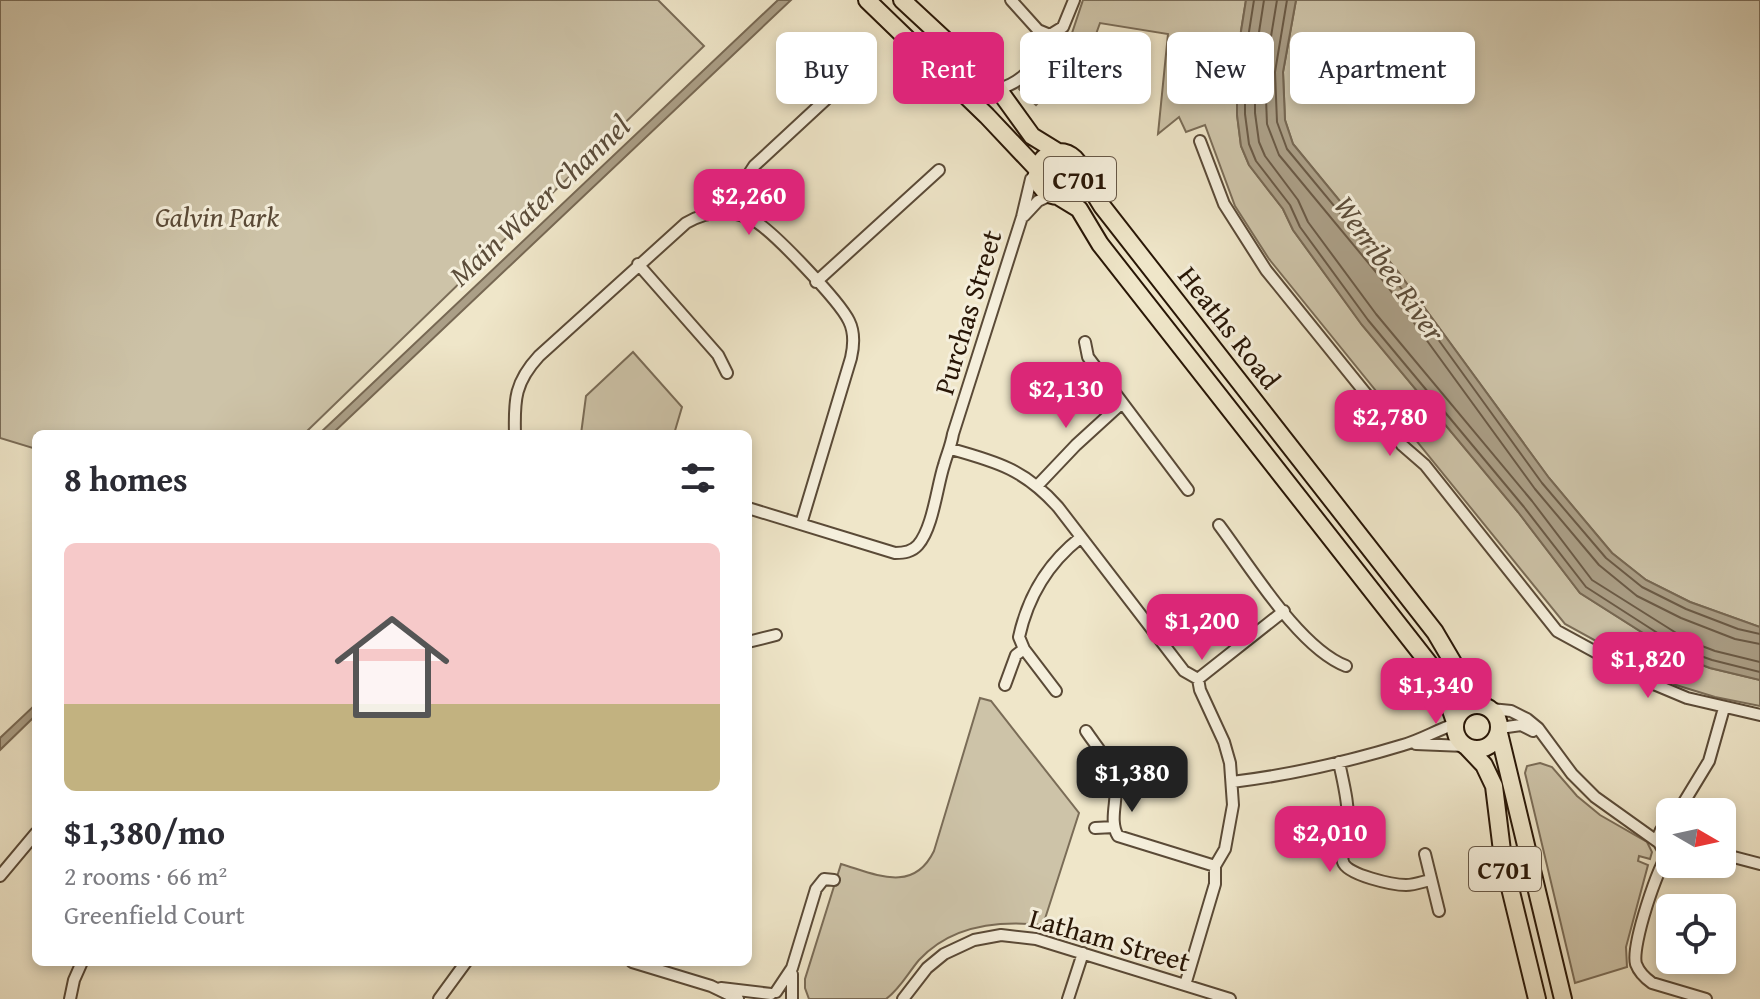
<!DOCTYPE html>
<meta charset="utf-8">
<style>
body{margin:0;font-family:"Gentium Book Plus",serif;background:#f2f2f3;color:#2b2b33;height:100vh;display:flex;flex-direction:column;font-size:30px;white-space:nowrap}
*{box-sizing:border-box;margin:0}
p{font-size:26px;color:#7c7c81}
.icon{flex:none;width:44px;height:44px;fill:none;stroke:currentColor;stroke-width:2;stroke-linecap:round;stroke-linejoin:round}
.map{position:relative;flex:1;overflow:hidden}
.panel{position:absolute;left:32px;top:430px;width:720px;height:536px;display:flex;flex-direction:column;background:#fff;border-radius:12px;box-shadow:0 4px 12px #0003}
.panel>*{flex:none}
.top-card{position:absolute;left:776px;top:32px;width:760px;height:72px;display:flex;gap:16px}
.needle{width:52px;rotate:99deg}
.tools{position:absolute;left:1656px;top:798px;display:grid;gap:16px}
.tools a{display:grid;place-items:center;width:80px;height:80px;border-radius:12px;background:#fff;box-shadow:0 4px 12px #0003;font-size:40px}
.price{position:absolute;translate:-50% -68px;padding:0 18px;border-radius:16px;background:#db2777;color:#fff;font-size:26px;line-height:52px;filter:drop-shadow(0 2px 4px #0008)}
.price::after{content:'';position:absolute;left:50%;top:48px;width:24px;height:18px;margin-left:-12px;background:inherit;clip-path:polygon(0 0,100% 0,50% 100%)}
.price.selected{background:#222;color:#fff}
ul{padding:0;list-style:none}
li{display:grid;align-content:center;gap:16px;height:424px;padding:0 32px}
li+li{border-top:2px solid #e1e1e2}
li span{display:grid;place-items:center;height:248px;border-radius:12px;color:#555}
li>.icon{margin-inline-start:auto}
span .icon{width:144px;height:144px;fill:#fffc;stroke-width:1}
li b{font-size:34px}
h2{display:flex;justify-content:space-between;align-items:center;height:96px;padding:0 32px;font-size:34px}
.pill{padding:0 28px;border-radius:12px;background:#fff;box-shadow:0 4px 12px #0003;font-size:28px;line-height:72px}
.pill.selected{background:#db2777;color:#fff}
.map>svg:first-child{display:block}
.green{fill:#cdc3a8;stroke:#7a6c57;stroke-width:2}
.water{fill:#ab9f87;stroke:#776853;stroke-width:2}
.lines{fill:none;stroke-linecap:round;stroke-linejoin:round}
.shore{stroke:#6a5a46;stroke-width:2}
.minor-casing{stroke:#5a4a37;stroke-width:14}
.primary-casing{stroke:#281606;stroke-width:20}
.minor{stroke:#f5efdc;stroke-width:10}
.primary{stroke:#efe6c9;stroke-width:16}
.labels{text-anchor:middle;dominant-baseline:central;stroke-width:6;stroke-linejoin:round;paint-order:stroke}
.shield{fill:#f5efdc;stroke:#665746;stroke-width:2}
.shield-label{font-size:26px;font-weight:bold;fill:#281606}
.park-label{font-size:28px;font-style:italic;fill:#5a4a37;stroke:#f5efdc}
.street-label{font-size:28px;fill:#281606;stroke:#f5efdc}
.water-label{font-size:30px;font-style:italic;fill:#5c4d3a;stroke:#f5efdc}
</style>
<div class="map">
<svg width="1760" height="999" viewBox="0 0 1760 999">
<rect width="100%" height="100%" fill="#efe6c9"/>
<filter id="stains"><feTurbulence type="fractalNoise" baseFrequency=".0025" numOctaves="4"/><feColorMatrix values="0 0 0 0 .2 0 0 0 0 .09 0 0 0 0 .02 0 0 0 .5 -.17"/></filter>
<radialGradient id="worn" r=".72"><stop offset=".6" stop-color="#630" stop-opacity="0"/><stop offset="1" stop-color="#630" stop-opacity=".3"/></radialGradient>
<path class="green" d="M0 0H658L704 46 304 434H36V449L0 438Z
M1083 0H1246L1237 56V114L1241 146 1249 165 1283 209 1293 230 1362 325 1518 512 1580 593 1681 657 1710 668 1760 680V706L1715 697 1676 685 1565 624 1269 259 1235 206 1205 125 1186 132 1179 117 1158 134 1168 34 1100 23 1091 48 1036 105 1019 89 1071 36Z
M1296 0H1760V627L1690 602 1646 580 1612 553 1549 478 1399 273 1293 144 1285 120 1283 72Z
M633 352 682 407 674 434H581L586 396Z
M980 698 991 701 1079 813 1043 925C998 920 951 925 919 960 908 973 900 989 886 999H809L805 988V979L841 864C875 874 913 894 934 851Z
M1540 763 1552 767 1577 796 1600 815 1647 842 1652 852 1650 859 1639 856 1638 861 1648 865 1626 947 1627 967 1575 983 1525 773 1527 766Z"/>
<path class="water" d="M778 0H791L332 434H319Z
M1246 0H1296L1283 72 1285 120 1293 144 1399 273 1549 478 1612 553 1646 580 1690 602 1760 627V680L1710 668 1681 657 1580 593 1518 512 1362 325 1293 230 1283 209 1249 165 1241 146 1237 115V56Z
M36 704V715L0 750V738Z"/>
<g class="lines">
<path class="shore" d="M1254 0 1245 57V114L1249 144 1256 161 1290 205 1300 227 1368 320 1524 507 1586 587 1684 650 1712 660 1760 672
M1264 0 1255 58V113L1259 142 1265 156 1298 200 1308 222 1376 314 1532 501 1592 580 1689 641 1715 651 1760 662
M1277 0 1265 73 1267 124 1279 155 1385 283 1535 489 1599 565 1637 596 1681 618 1735 639 1760 644
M1287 0 1275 72 1277 122 1287 149 1393 277 1542 483 1606 558 1642 587 1686 609 1738 629 1760 634"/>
<defs>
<path id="minor" d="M1011 0 1038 30 1050 35
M1050 35 1063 27 1074 0
M998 89C1015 85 1029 73 1039 58 1044 51 1045 42 1050 35
M1200 141 1224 204 1266 270 1388 421 1402 445 1425 465 1557 631 1656 685 1687 698 1760 715
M735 214 741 186 754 166 849 78
M1024 216 1038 201 1053 194
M638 264 718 355 727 373
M816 282 939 170
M1085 342 1088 357 1188 490
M515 434C514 399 515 382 539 356L686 223C707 211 729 209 751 219 770 227 840 302 849 321 855 333 854 345 851 358L801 524
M951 449C998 462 1025 470 1058 507L1184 671 1198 679 1200 690 1224 742 1230 763 1233 805 1225 849 1215 866V884L1185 985
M1038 485 1076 445 1122 403
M748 508 895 553C904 553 912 552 918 545 933 528 937 486 944 465 947 454 951 446 953 434L1022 217 1031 179 1037 173
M1219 525C1250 566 1299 648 1346 666
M748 642 776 635
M1198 679 1284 611
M1005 685 1016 655 1024 649
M1056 691 1024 649 1019 637C1028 596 1047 564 1080 538
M1491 709 1511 711 1527 719 1538 728 1572 774 1595 797 1658 842
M1500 728 1521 725 1533 731
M1086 731C1096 746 1110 761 1115 780 1119 798 1108 820 1118 836L1215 866
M1416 744 1465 746
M1339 762C1343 782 1349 803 1348 824 1347 835 1340 851 1343 862 1347 875 1393 885 1406 885 1414 885 1422 882 1430 880
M1232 782C1290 775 1347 762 1403 745 1421 740 1437 730 1455 724
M1678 812 1709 761 1724 708
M1670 827 1661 830 1657 839 1662 848 1670 849
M1095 828 1114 827
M1670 851C1658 865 1631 946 1636 964 1639 972 1645 978 1652 983L1706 999
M1425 854 1439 911
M1722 854 1760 864
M0 876 36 833
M632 962 711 986 738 999
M792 974V999
M721 988 771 994
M776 992 792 968 816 889 824 879 834 880
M70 999 74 980 82 962
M439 999 466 962
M903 999 927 968 944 954 974 940 1001 935 1036 939 1230 999
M1068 999 1083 953"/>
<path id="primary" d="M867 0 987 116 1038 170
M902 0 998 89 1032 136 1058 152
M1037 174a22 22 0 1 1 44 0a22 22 0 1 1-44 0Z
M1081 172 1102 206 1435 632 1468 688 1483 705
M1056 195 1079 209 1100 244 1431 666 1443 687 1455 722
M1455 727a22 22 0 1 1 44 0a22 22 0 1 1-44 0Z
M1499 733 1563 999
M1466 746 1484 765 1494 786 1503 859 1537 999"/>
</defs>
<use href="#minor" class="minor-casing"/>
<use href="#primary" class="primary-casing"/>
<use href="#minor" class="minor"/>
<use href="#primary" class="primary"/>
</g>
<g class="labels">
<g class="shield">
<rect x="1044" y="157" width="72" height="44" rx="6"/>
<rect x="1469" y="847" width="72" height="44" rx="6"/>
</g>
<g class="shield-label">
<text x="1080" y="179">C701</text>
<text x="1505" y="869">C701</text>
</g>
<g class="park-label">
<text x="217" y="216">Galvin Park</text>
</g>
<g class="street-label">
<text transform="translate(967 312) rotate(-73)">Purchas Street</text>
<text transform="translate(1230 327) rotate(52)">Heaths Road</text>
<text transform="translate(1110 939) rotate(16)">Latham Street</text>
</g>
<g class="water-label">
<text transform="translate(539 200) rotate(-43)">Main Water Channel</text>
<text transform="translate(1390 268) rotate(55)">Werribee River</text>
</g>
</g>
<rect width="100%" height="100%" filter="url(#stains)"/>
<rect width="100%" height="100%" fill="url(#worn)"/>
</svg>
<div class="tools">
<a><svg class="needle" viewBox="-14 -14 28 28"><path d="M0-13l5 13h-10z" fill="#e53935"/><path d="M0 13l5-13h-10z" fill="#7c7c81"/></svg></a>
<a><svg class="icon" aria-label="locate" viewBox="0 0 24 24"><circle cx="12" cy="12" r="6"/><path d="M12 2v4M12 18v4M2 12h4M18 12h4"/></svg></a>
</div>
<b class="price" style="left:749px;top:237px">$2,260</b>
<b class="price" style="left:1066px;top:430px">$2,130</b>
<b class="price" style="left:1390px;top:458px">$2,780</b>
<b class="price" style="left:1202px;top:662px">$1,200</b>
<b class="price" style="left:1648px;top:700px">$1,820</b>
<b class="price" style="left:1436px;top:726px">$1,340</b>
<b class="price selected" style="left:1132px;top:814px">$1,380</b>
<b class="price" style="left:1330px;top:874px">$2,010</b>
<div class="top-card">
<a class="pill">Buy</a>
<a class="pill selected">Rent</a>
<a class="pill">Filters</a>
<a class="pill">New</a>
<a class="pill">Apartment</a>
</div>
<section class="panel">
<h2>8 homes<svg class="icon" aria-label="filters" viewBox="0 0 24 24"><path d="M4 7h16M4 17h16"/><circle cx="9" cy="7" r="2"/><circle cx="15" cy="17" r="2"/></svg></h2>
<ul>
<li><span style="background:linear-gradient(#f6c9c9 65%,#c2b280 0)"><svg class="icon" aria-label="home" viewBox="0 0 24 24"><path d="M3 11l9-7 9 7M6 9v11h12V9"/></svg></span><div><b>$1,380/mo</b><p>2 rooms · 66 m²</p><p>Greenfield Court</p></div></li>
</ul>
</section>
</div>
